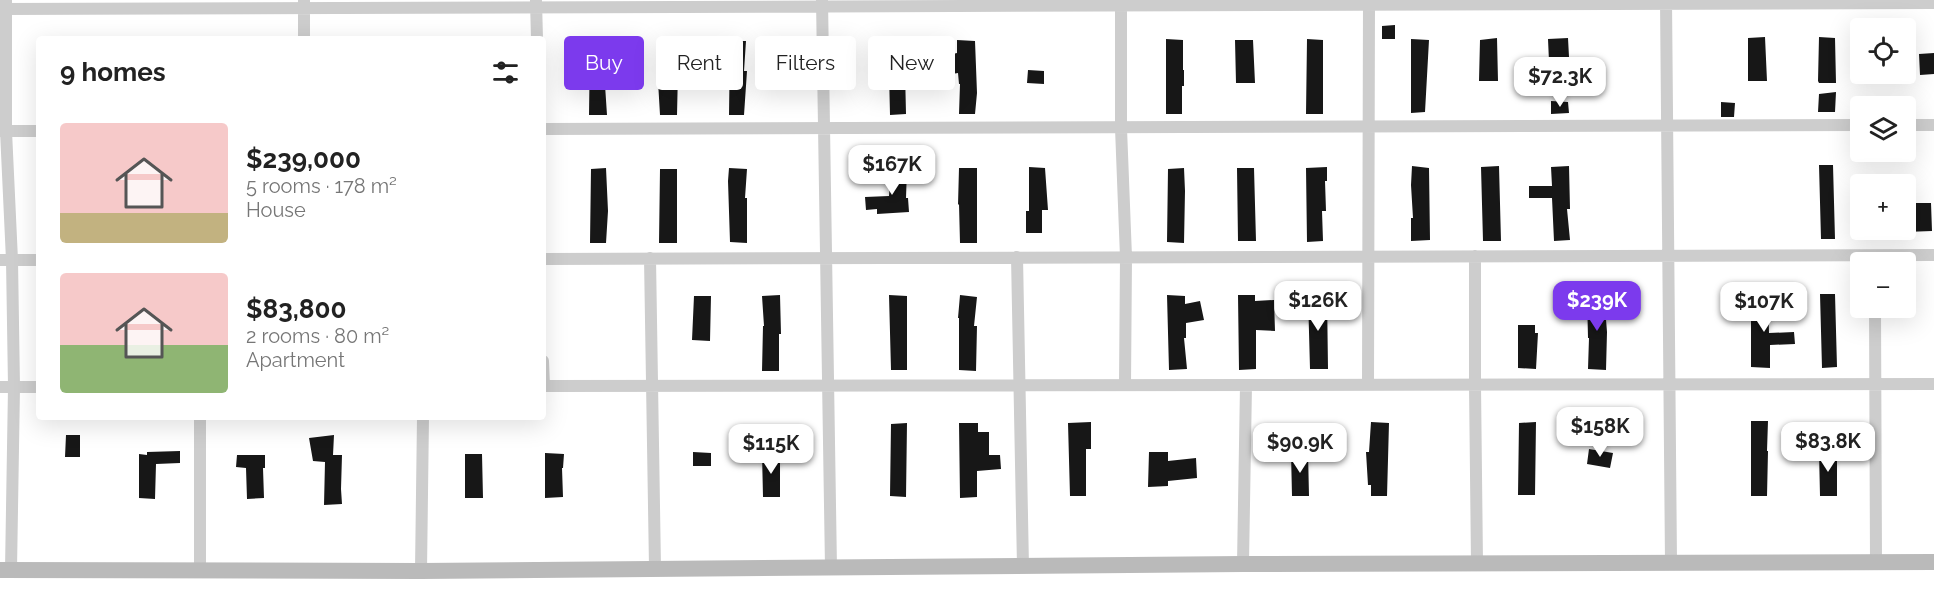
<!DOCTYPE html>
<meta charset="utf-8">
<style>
body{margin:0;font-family:Raleway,sans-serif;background:#f6f6f6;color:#222;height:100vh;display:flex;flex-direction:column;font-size:22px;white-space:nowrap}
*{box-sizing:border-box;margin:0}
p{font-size:20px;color:#767676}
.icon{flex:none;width:33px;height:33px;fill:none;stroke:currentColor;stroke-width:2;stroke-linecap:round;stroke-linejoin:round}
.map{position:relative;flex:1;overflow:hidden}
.sheet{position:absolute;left:36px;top:36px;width:510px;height:384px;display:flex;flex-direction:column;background:#fff;border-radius:6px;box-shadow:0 6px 24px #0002}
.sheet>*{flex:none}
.banner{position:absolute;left:564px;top:36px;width:570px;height:54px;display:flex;gap:12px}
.controls{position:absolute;left:1850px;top:18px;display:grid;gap:12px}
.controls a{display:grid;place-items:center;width:66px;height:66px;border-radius:6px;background:#fff;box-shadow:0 6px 24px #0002;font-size:30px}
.price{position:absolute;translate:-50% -51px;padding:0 14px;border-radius:12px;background:#fff;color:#222;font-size:20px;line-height:39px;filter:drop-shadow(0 2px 3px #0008)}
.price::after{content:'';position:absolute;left:50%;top:36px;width:18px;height:14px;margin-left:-9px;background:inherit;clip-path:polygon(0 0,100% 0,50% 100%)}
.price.selected{background:#7c3aed;color:#fff}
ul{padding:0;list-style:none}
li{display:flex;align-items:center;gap:18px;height:150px;padding:0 24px}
li span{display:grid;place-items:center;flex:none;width:168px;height:120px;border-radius:6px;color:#555}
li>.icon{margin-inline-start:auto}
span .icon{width:72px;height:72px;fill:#fffc;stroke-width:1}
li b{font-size:26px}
h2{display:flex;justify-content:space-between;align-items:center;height:72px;padding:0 24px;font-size:26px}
.chip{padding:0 21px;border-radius:6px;background:#fff;box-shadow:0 6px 24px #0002;font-size:21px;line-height:54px}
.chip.selected{background:#7c3aed;color:#fff}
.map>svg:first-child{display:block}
.building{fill:#171717}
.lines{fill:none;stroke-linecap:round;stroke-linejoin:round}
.street{stroke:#cdcdcd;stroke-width:12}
.secondary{stroke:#bababa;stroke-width:16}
</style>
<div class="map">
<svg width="1934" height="591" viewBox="0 0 1934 591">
<rect width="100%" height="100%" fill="#fff"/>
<path class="building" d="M1395 25V39H1382V26Z
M1765 37 1767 81H1748V38Z
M1819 37 1835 38 1836 83H1819L1818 81Z
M1497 38 1498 81H1479L1480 40Z
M1568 38 1570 76H1568V82L1550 84 1548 39Z
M1166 39 1183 40V70H1184V86H1182V114H1166Z
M1307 39 1323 40V114H1306Z
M1411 39 1429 40 1425 112 1411 113Z
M659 40 676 41 674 71H678L677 115H660L657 64Z
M957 40 975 41 977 93 975 114H959L960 84H959L958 73 934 77 931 59 957 53Z
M1235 40H1253L1255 83H1236Z
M590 41H607L605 85 607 115H589Z
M730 41H746L744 71H747L744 115H729Z
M1934 53V74L1920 75 1919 54Z
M1028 70 1044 71V84L1027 83Z
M905 71 906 114 890 115 889 72Z
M1836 92 1835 112H1818L1819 94Z
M1551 101 1568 102 1569 113 1551 114Z
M1721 102 1735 103 1734 117H1721Z
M1819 165H1833L1835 239H1821Z
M1412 166 1429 168 1430 240 1411 241V218H1413L1411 185Z
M1499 166 1501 241H1483L1481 167Z
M1569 166 1570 209H1567L1570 240 1554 241 1552 198H1529V186H1552L1551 167Z
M1029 167 1045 168 1048 210H1042V233H1026V211H1029Z
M1327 167V181H1325L1326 211H1322L1323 241 1307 242 1306 168Z
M606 168 608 211 606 243H590L591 169Z
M729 168 747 169 745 198H747V243L730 242 728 181Z
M959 168H977V243H960L959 204 958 205Z
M1184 168 1185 191 1184 243 1167 242 1168 169Z
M1237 168H1254L1256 241H1238Z
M660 169H677V243H659Z
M891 169H907L906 198H908L909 212 877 214V209L866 210 865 197 889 196Z
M1905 203H1931L1932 231 1905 232Z
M1751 293 1768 294 1769 333 1794 332 1795 344 1770 345V368L1751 367Z
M1604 294 1607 332 1606 370 1588 369 1589 338H1588L1587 295Z
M1820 294H1835L1837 367 1822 368Z
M780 295 781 334H779V371H762L763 326H764L762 296Z
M889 295 907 296V370H891Z
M960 295 977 297 974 326H977L976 371 959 370V318H958Z
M1167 295 1185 296V304L1200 301 1204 320 1186 323V338H1184L1187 369 1169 370Z
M1238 295H1255V301L1274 300 1275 331 1256 330V369L1239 370Z
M1308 295H1327L1328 369H1310Z
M694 296H711L710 341 692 340Z
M1518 325H1535V333H1538L1536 369 1518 368Z
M1751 421H1768L1767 451H1768L1767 496H1751Z
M1091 422V449H1086V496H1070L1068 423Z
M1371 422 1389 423 1387 496H1371V485H1368L1366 452H1369Z
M1536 422 1535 495H1518L1519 423Z
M907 423 906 497 890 496 891 424Z
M959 423H978V432H989V455H1000L1001 469 977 471V497L960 498Z
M66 435H80V457H65Z
M334 435 333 455H342L341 489 342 504 324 505 325 462 313 461 309 438Z
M1589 449 1613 453 1610 468 1587 464Z
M180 451V463L156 464 155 499 139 498V454L147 455V452Z
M1819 451H1837V496H1820Z
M693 452 711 453V466H693Z
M1149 452H1168V461L1196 458 1197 478 1168 481V486L1148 487Z
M1291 452H1308L1309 496H1292Z
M545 453 564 454 563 468H562L563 497 545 498Z
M762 453H780V497H763Z
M465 454H482L483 498H465Z
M237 455H265V468H263L264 498 247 499 246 468 236 467Z"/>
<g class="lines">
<path class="street" d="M6 0V131L12 260 14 387 11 570
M822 0 831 568
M1121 0V128L1126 257 1125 385
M1666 0 1671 563
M304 1V39
M536 1 537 39
M0 9 1934 3
M1905 125H1934
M543 129 1860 125
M0 131H39
M1475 256V385L1477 563
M1017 257 1023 567
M650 258 655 568
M543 259 1934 255
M0 260H39
M1875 308 1876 562
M543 361 544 386
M1368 385 1369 0
M543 386 1934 384
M0 387H39
M200 417V572
M1243 564 1246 385
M421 571 423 417"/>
<path class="secondary" d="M0 570 421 571 1243 564 1934 562"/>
</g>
</svg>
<div class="controls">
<a><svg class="icon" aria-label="locate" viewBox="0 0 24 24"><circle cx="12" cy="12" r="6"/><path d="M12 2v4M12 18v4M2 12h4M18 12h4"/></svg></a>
<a><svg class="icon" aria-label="layers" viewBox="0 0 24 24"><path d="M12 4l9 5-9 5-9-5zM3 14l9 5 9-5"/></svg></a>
<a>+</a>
<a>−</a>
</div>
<b class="price" style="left:1560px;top:108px">$72.3K</b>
<b class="price" style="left:892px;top:196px">$167K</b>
<b class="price" style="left:1318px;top:332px">$126K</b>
<b class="price selected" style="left:1597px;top:332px">$239K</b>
<b class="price" style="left:1764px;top:333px">$107K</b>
<b class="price" style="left:1600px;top:458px">$158K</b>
<b class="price" style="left:1828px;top:473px">$83.8K</b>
<b class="price" style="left:1300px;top:474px">$90.9K</b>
<b class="price" style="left:771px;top:475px">$115K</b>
<div class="banner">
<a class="chip selected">Buy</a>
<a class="chip">Rent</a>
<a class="chip">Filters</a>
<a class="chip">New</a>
</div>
<section class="sheet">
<h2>9 homes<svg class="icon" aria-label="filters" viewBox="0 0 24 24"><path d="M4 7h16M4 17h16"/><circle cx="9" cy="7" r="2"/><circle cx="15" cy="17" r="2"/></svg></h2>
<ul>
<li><span style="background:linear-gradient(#f6c9c9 75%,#c2b280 0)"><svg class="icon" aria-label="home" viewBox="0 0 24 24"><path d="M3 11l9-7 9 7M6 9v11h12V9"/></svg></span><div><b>$239,000</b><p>5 rooms · 178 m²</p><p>House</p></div></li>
<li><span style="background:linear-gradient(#f6c9c9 60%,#8fb573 0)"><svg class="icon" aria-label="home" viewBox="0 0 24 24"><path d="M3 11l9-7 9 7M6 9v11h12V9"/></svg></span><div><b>$83,800</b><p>2 rooms · 80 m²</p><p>Apartment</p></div></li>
</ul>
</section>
</div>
